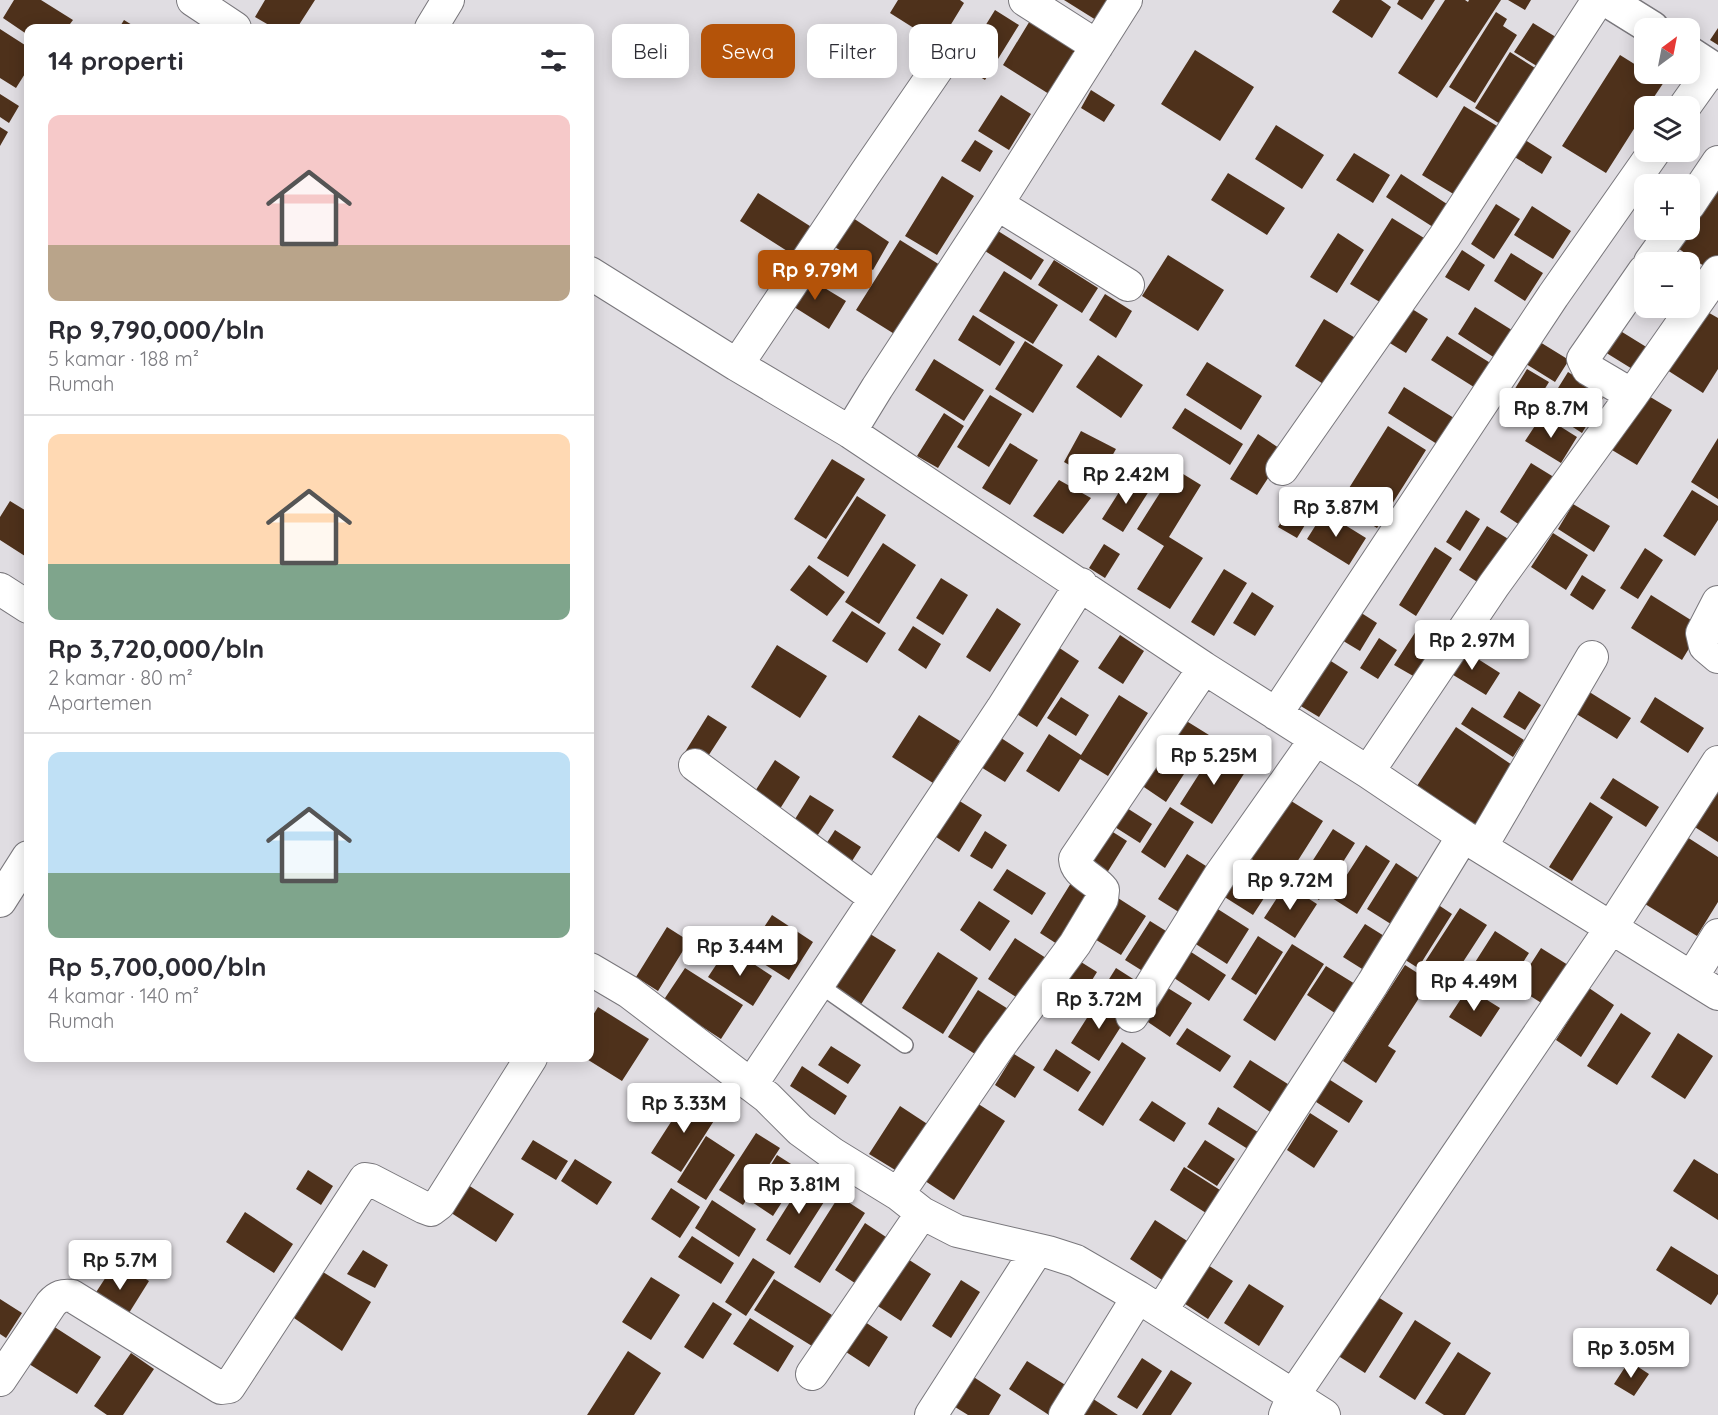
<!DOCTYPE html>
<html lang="id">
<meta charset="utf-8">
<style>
body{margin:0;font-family:Quicksand,sans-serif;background:#f7f7f7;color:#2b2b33;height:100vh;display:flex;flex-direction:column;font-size:22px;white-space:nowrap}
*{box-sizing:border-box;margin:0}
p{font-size:20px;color:#7c7c81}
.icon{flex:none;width:33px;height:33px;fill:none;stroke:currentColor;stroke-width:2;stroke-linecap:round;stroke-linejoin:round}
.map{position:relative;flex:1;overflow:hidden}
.details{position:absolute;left:24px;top:24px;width:570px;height:1038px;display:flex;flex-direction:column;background:#fff;border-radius:12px;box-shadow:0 3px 15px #0003}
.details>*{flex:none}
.guide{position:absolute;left:612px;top:24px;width:570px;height:54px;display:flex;gap:12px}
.needle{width:39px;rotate:32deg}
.fabs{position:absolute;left:1634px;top:18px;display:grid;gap:12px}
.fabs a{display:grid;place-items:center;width:66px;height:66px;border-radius:12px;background:#fff;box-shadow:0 3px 15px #0003;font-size:30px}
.price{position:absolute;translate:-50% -51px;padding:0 14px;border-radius:6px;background:#fff;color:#222;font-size:20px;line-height:39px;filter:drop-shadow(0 2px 3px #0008)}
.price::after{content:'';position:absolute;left:50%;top:36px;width:18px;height:14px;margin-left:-9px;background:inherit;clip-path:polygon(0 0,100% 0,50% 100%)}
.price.active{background:#b45309;color:#fff}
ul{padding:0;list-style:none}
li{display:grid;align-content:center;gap:12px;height:318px;padding:0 24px}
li+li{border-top:2px solid #e1e1e2}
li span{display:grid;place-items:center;height:186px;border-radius:12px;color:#555}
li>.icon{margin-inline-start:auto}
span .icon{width:108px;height:108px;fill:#fffc;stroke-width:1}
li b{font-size:26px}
h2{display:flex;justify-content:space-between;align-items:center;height:72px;padding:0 24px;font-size:26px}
.pill{padding:0 21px;border-radius:12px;background:#fff;box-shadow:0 3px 15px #0003;font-size:21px;line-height:54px}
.pill.active{background:#b45309;color:#fff}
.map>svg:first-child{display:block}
.building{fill:#4e311b}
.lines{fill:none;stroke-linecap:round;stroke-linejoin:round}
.service-casing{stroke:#79777c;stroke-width:18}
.minor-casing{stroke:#79777c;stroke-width:34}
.tertiary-casing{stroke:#79777c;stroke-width:36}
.service{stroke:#fff;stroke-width:15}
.minor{stroke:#fff;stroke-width:32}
.tertiary{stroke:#fff;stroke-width:33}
</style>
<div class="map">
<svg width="1718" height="1415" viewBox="0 0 1718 1415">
<rect width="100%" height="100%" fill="#e0dde2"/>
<path class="building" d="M14 0H41L73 20 67 28H28V35L3 18Z
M265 0H315L297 28H274L255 17Z
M898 0H960L964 3 939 44 890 13Z
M1064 0H1108L1096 20Z
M1340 0H1381L1391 7 1372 38 1332 12Z
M1399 0H1435L1422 20 1397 4Z
M1445 0H1465L1468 2 1469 0H1501L1437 98 1398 73Z
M1508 0H1531L1525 10Z
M995 10 1019 25 985 80 961 65Z
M1496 12 1507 19 1503 26 1517 35 1475 103 1449 87Z
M1031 19 1078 48 1049 94 1003 65Z
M124 20 137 28H119Z
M1533 23 1564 42 1545 71 1514 52Z
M1718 28V45L1710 40Z
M0 29 28 47V69L16 88 0 78Z
M1195 50 1254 87 1220 141 1161 104Z
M1510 52 1543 73 1508 129 1475 108Z
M1620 55 1644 70V74H1650L1664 82 1648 106H1644V113L1606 173 1562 146Z
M1091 90 1115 105 1104 122 1081 108Z
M0 94 19 106 9 123 0 117Z
M1001 95 1031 114 1009 150 978 131Z
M1464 106 1507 132 1465 201 1422 175Z
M1276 125 1324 155 1302 189 1255 159Z
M0 127 8 132 0 146Z
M1519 136 1552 157 1542 174 1508 153Z
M975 140 993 151 980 172 961 161Z
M1354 153 1390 175 1373 203 1336 180Z
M1718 170V267L1714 273 1669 242 1677 230H1689V212Z
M1228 173 1285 208 1267 235 1211 200Z
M1401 174 1447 204 1433 227 1386 197Z
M942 176 974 196 937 255 905 236Z
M758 193 813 228 795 256 740 221Z
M1496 204 1520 219 1494 259 1471 244Z
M1532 206 1571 231 1553 259 1514 235Z
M841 210 889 242 873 270 823 240Z
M1392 218 1424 238 1383 304 1350 284Z
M998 231 1044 260 1031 280 985 251Z
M1338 233 1364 250 1337 293 1310 277Z
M900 240 940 265 896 335 856 310Z
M1462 250 1485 265 1469 291 1445 277Z
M1511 253 1543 273 1525 301 1494 281Z
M1168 255 1224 290 1198 331 1142 296Z
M1054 260 1098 288 1082 313 1038 285Z
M1004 271 1058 305 1033 344 979 311Z
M800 273 846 301 829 329 783 300Z
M1105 294 1132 311 1116 338 1089 320Z
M1401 302 1428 319 1406 353 1380 337Z
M1475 307 1515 332 1498 360 1458 334Z
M1704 310 1718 318V369L1703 393 1667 370Z
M973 315 1015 342 1000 366 958 340Z
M1324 319 1357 339 1328 387 1295 366Z
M1614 327 1656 353 1642 375 1600 349Z
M1447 336 1492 364 1477 389 1431 360Z
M1535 339 1569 360 1555 382 1521 361Z
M1025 341 1063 365 1033 413 995 389Z
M1098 355 1143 385 1121 418 1076 387Z
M934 359 984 390 964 421 915 390Z
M1207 362 1262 396 1241 430 1186 395Z
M1527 369 1549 382 1530 413 1508 400Z
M1568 372 1605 395 1582 433 1545 409Z
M1404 387 1454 418 1437 444 1388 413Z
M990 395 1022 414 989 467 957 447Z
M1647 395 1672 410 1637 465 1612 450Z
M1185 408 1243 444 1230 465 1172 428Z
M944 413 964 426 938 468 917 456Z
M1542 415 1577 437 1561 463 1525 441Z
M1388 426 1426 450 1377 528 1339 504Z
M1081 431 1116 449 1098 481 1064 462Z
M1258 434 1285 452 1257 495 1230 479Z
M1718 438V499L1691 482Z
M1010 443 1038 460 1010 505 982 488Z
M832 459 865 479 826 539 794 519Z
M1531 463 1557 479 1526 529 1500 512Z
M1175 469 1201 485 1169 537 1203 558 1170 609 1137 589 1164 546 1137 529Z
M1128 478 1149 491 1123 532 1102 519Z
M1059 480 1091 498 1063 534 1033 516Z
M1692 490 1718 506V520L1695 556 1663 536Z
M857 496 886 515 848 577 817 558Z
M1298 496 1316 507 1297 538 1278 527Z
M10 501 28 512V558L0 540V517Z
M1573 504 1610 526 1594 552 1558 529Z
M1466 510 1480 519 1460 551 1446 542Z
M1324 512 1366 538 1349 565 1307 539Z
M1487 526 1510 540 1482 585 1459 570Z
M1553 533 1588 555 1566 590 1531 567Z
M883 543 916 565 879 624 845 602Z
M1104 544 1120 554 1105 578 1089 568Z
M1435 547 1452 558 1416 616 1399 605Z
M1645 548 1663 560 1638 599 1620 588Z
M809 565 845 592 827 616 790 590Z
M1224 569 1247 583 1214 636 1191 622Z
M1582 575 1606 590 1593 610 1570 595Z
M941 578 968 595 943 635 916 618Z
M1252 592 1274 606 1255 636 1233 623Z
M1651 595 1702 627 1682 660 1631 628Z
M1352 607 1377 623 1360 651 1335 636Z
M997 608 1021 624 990 672 966 657Z
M852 611 886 633 867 663 832 641Z
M913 626 941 644 926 669 898 650Z
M1418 628 1438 640 1415 677 1394 665Z
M1120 635 1144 651 1123 684 1098 668Z
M1379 638 1397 650 1378 679 1360 668Z
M1052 643 1079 661 1037 727 1009 709Z
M777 645 827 676 800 718 751 687Z
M1459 647 1500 673 1486 695 1445 670Z
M1323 656 1348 672 1319 717 1294 702Z
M1583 688 1631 718 1617 739 1570 710Z
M1519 691 1541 705 1525 730 1503 717Z
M1119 695 1148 713 1108 776 1080 759 1059 792 1026 771 1049 734 1081 755Z
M1061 697 1089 715 1076 736 1047 718Z
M1655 697 1704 728 1688 753 1640 722Z
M1472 707 1524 740 1513 757 1461 724Z
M708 715 727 727 703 764 685 752Z
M919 715 960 741 933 783 892 757Z
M1180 717 1209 735 1166 802 1138 783Z
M1456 727 1524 773 1483 834 1415 789Z
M995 734 1024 753 1005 782 976 764Z
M1215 749 1247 769 1212 824 1180 804Z
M775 760 800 777 778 812 752 796Z
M1613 778 1659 807 1646 827 1600 798Z
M1710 787 1718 792V842L1687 822Z
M810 795 834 810 810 847 787 832Z
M950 795 982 815 959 852 927 831Z
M1288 799 1323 821 1285 881 1250 858Z
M1590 802 1613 817 1572 881 1549 867Z
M1119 803 1152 824 1140 843 1107 822Z
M1170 807 1194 822 1165 868 1141 852Z
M1105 827 1127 841 1105 876 1083 862Z
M1333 829 1355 843 1319 900 1297 885Z
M835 830 861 847 845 872 819 855Z
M985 831 1007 845 992 869 970 856Z
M1687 837 1718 857V902L1697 936 1645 904Z
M1366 845 1390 861 1357 914 1332 898Z
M1187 854 1214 871 1185 916 1158 899Z
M1245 861 1275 881 1253 915 1223 896Z
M1396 863 1423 881 1394 926 1367 909Z
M1007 869 1046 893 1032 915 993 890Z
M1071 883 1100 901 1068 951 1040 933Z
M1286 884 1317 904 1295 938 1264 918Z
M1118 898 1146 916 1121 955 1093 938Z
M1431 900 1452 914 1418 968 1396 954Z
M979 901 1010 921 990 951 960 930Z
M1213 906 1249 929 1227 964 1191 941Z
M1460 908 1487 925 1450 982 1423 965Z
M772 915 813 942 789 980 747 953Z
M1150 921 1174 936 1149 975 1125 960Z
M1365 924 1389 939 1367 972 1343 957Z
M667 927 689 941 658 991 636 977Z
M1495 931 1529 953 1499 1000 1465 978Z
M867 932 896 950 860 1006 831 987Z
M1258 936 1283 952 1256 995 1231 979Z
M1015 938 1046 958 1019 999 988 979Z
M1292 944 1324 964 1275 1041 1243 1020Z
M728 947 772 976 753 1006 708 977Z
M1185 948 1226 975 1209 1001 1168 974Z
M1541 948 1568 965 1543 1004 1516 987Z
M938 952 978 978 943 1034 902 1008Z
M1073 957 1097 972 1073 1011 1049 995Z
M1405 965 1430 981 1388 1046 1396 1051 1376 1083 1343 1061Z
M1326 966 1360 987 1341 1017 1307 995Z
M685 968 743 1005 721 1039 663 1001Z
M1116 968 1141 984 1126 1007 1101 992Z
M1163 985 1192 1003 1170 1037 1142 1018Z
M1468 988 1500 1008 1481 1037 1449 1017Z
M1589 988 1614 1005 1581 1057 1556 1040Z
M978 990 1013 1012 983 1059 948 1037Z
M1099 999 1127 1017 1099 1061 1071 1043Z
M598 1007 649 1039 622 1081 585 1058H590V1020Z
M1621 1013 1651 1033 1617 1085 1587 1066Z
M1187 1028 1231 1056 1220 1072 1176 1044Z
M1678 1033 1713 1056 1685 1099 1651 1077Z
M1122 1042 1146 1058 1103 1126 1078 1110Z
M831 1046 861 1065 848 1084 818 1065Z
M1056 1049 1091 1072 1078 1092 1043 1070Z
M1014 1054 1035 1067 1015 1098 995 1085Z
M1250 1060 1291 1086 1273 1114 1233 1087Z
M802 1066 847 1096 835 1115 790 1086Z
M1327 1078 1363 1101 1349 1123 1313 1100Z
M687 1097 717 1116 681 1172 651 1153Z
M969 1098 1005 1121 954 1200 919 1177Z
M1152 1101 1186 1123 1174 1142 1139 1120Z
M900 1106 935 1129 905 1176 869 1154Z
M1218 1107 1261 1134 1251 1151 1208 1124Z
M1310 1113 1338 1131 1314 1168 1287 1150Z
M756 1133 780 1148 743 1205 719 1190Z
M706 1136 735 1155 706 1200 677 1182Z
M533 1140 568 1161 556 1180 521 1159Z
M1205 1140 1235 1159 1217 1186 1187 1167Z
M777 1155 802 1171 773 1216 749 1200Z
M575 1159 612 1182 597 1205 561 1181Z
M1694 1159 1718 1174V1220L1673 1191Z
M1184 1167 1220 1190 1206 1213 1170 1190Z
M308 1170 333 1186 321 1205 296 1189Z
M807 1175 831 1191 790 1255 766 1240Z
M457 1178 514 1214 496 1242 439 1205Z
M671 1188 700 1207 680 1238 651 1219Z
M839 1196 865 1213 820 1283 794 1267Z
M712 1200 756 1229 739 1257 695 1228Z
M245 1212 293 1244 274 1273 226 1242Z
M1155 1220 1198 1248 1173 1287 1130 1259Z
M865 1223 895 1243 864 1289 835 1270Z
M692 1236 734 1263 721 1284 678 1257Z
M1671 1246 1718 1275V1294L1711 1305 1656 1270Z
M363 1250 388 1265 375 1288 347 1274Z
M900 1254 931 1274 901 1321 870 1301Z
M753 1258 775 1272 746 1316 725 1302Z
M117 1260 149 1281 124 1321 91 1300Z
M1200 1260 1233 1281 1208 1319 1176 1298Z
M323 1272 371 1302 342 1351 294 1318Z
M651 1277 680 1295 651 1340 622 1322Z
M774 1279 832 1315 812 1346 754 1310Z
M961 1280 980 1292 951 1338 932 1326Z
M1249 1284 1284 1306 1259 1346 1224 1323Z
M1367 1290 1403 1313 1365 1373 1329 1350Z
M0 1299 22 1313 6 1338 0 1334Z
M713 1302 732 1314 703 1359 684 1347Z
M750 1318 794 1346 778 1372 733 1344Z
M862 1320 888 1337 869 1367 843 1350Z
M1415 1320 1451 1343 1415 1400 1379 1377Z
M53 1326 101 1357 77 1394 29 1364Z
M628 1351 661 1373 634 1415H587Z
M1458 1352 1491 1373 1465 1415H1444L1425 1403Z
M131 1353 154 1369 123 1415H107L94 1406Z
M1142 1358 1162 1371 1137 1409 1117 1397Z
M1027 1361 1067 1386 1049 1415 1009 1389Z
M1629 1361 1649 1374 1634 1396 1614 1384Z
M1171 1370 1192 1383 1171 1415H1142Z
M966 1372 1001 1395 989 1415H968L947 1402Z
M1084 1393 1118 1415H1071Z"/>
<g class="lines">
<defs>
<path id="service" d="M818 984 905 1045"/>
<path id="minor" d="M193 0 235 28
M1025 0 1097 46
M431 28 448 0
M1685 106 1712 68
M997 204 1128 285
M1689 205 1718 162
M1650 262 1673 230
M590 273 737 365 850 432 1204 668 1368 772 1463 836 1718 994
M737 365 865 174 948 53
M1632 395 1588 369 1583 359 1644 271
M850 432 877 388 997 204 1126 0
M1282 469 1445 236 1598 0
M0 589 28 607
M1718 602 1702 633 1705 646 1718 657
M1276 714 1553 296 1654 152
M695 765 875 898
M1368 772 1494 585 1632 395 1718 272
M1481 847 1592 657
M0 901 28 857
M590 969 629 992 767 1097 800 1130 833 1154 898 1194 922 1213 957 1231 1048 1252 1076 1261 1138 1297 1324 1415
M1692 977 1718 935
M1132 1016 1220 875 1315 740
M751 1085 1002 709 1081 584
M898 1194 998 1048 1075 944 1102 899 1103 890C1094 878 1076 874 1075 859L1204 668
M1161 1311 1373 983 1463 836
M812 1374 922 1213
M0 1380 51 1304C58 1296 63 1295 72 1296L221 1388 229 1387 365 1179 371 1180 423 1207 431 1210 439 1204 531 1058
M931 1415 1037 1250
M1065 1415 1138 1297
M1285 1415 1293 1396 1611 928 1718 762"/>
<path id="tertiary" d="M1607 0 1652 28
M1689 53 1718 72"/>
</defs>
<use href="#service" class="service-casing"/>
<use href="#minor" class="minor-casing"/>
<use href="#tertiary" class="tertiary-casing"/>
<use href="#service" class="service"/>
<use href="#minor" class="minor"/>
<use href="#tertiary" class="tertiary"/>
</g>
</svg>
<div class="fabs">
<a><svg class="needle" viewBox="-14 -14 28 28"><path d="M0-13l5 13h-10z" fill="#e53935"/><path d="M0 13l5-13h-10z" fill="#7c7c81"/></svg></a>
<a><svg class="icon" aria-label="layers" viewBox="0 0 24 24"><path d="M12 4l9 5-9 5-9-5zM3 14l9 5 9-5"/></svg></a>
<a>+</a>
<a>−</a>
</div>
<b class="price active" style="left:815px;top:301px">Rp 9.79M</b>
<b class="price" style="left:1551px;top:439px">Rp 8.7M</b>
<b class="price" style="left:1126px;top:505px">Rp 2.42M</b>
<b class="price" style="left:1336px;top:538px">Rp 3.87M</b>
<b class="price" style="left:1472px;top:671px">Rp 2.97M</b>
<b class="price" style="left:1214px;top:786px">Rp 5.25M</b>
<b class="price" style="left:1290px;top:911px">Rp 9.72M</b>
<b class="price" style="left:740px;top:977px">Rp 3.44M</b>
<b class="price" style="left:1474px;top:1012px">Rp 4.49M</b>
<b class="price" style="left:1099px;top:1030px">Rp 3.72M</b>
<b class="price" style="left:684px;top:1134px">Rp 3.33M</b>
<b class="price" style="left:799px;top:1215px">Rp 3.81M</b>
<b class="price" style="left:120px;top:1291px">Rp 5.7M</b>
<b class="price" style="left:1631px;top:1379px">Rp 3.05M</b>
<div class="guide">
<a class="pill">Beli</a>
<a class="pill active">Sewa</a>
<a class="pill">Filter</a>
<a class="pill">Baru</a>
</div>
<section class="details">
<h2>14 properti<svg class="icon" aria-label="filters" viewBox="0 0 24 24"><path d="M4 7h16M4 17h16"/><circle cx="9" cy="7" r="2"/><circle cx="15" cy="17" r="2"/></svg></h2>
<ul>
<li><span style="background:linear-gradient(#f6c9c9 70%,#b9a48a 0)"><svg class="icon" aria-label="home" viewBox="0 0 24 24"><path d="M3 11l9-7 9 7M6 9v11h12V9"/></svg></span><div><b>Rp 9,790,000/bln</b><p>5 kamar · 188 m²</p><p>Rumah</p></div></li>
<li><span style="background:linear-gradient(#ffd9b3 70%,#7fa58c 0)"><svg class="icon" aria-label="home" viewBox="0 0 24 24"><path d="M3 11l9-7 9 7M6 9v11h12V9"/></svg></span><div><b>Rp 3,720,000/bln</b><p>2 kamar · 80 m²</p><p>Apartemen</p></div></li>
<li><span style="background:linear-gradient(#bfe0f5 65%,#7fa58c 0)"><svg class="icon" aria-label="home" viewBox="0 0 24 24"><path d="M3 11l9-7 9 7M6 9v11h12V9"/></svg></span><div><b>Rp 5,700,000/bln</b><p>4 kamar · 140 m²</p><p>Rumah</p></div></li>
</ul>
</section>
</div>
